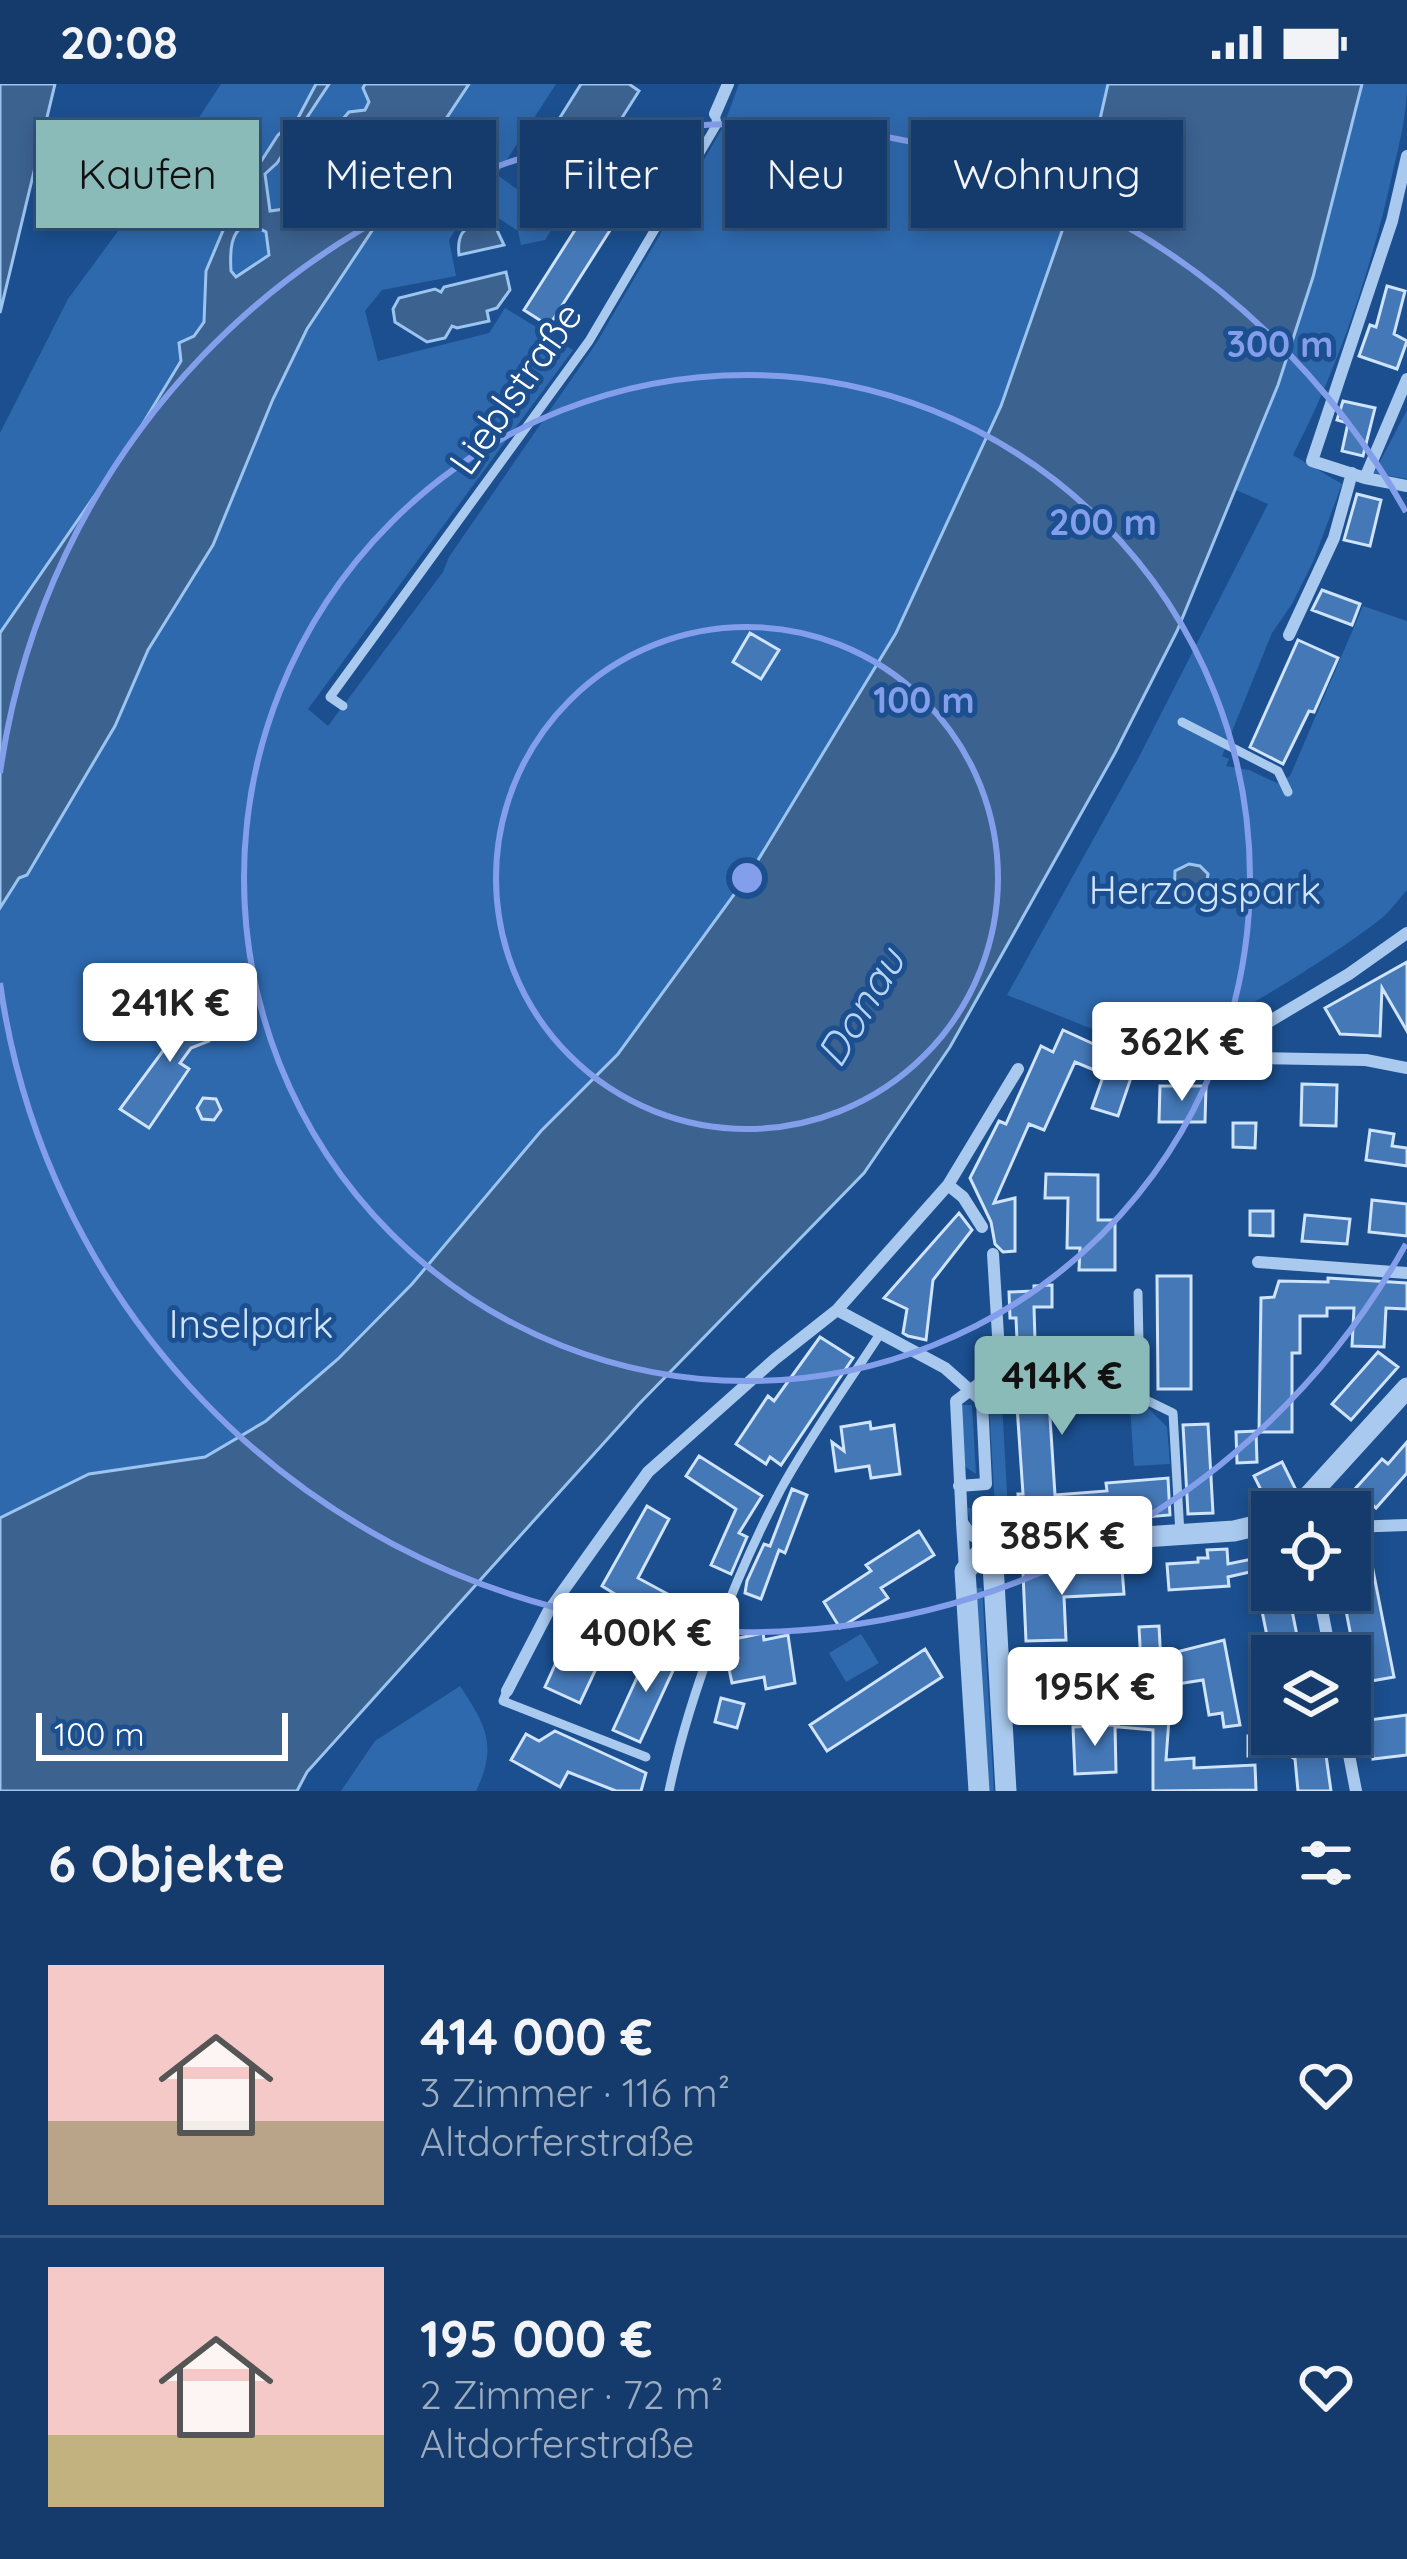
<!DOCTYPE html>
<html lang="de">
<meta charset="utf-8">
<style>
body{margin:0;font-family:Quicksand,sans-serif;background:#214673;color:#f1f3f6;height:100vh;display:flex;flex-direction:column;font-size:45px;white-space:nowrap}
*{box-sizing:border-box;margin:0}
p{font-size:39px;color:#9dadc1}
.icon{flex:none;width:66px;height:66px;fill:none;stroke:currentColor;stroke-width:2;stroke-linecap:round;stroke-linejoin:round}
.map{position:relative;height:1707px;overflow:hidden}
.details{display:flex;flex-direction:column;background:#143b6b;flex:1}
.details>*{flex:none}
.guide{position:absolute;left:36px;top:36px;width:1335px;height:108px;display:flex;gap:24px}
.fabs{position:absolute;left:1251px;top:1407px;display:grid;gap:24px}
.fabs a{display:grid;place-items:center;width:120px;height:120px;border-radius:0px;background:#143b6b;box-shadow:0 6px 18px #0003,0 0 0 3px #33557e;font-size:60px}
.scale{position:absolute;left:36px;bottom:30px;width:252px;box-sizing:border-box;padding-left:12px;border:6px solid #fff;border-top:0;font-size:33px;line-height:42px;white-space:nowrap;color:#fff;-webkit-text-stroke:9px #1b4f8f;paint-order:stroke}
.price{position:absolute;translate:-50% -102px;padding:0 27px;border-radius:12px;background:#fff;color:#222;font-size:39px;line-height:78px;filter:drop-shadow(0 3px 6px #0008)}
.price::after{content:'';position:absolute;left:50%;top:72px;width:36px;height:27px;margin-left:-18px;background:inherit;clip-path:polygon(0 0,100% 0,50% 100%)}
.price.active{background:#8bbbb9;color:#111}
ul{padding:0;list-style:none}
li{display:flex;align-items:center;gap:36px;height:300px;padding:0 48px}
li+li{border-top:3px solid #33557e}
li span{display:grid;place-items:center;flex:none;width:336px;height:240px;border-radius:0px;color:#555}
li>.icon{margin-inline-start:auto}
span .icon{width:144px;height:144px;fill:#fffc;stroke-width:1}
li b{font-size:51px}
h2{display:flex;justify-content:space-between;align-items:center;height:144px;padding:0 48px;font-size:51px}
.chip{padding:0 42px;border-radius:0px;background:#143b6b;box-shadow:0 6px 18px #0003,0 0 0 3px #33557e;font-size:42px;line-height:108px}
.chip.active{background:#8bbbb9;color:#111}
.status{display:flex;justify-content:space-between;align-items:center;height:84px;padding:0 60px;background:#143b6b;direction:ltr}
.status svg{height:33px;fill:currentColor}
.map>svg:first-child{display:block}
.green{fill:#2e69ad}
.water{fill:#3c6290;stroke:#9cc4f0;stroke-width:3;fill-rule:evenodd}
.building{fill:#4478b7;stroke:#cfe3fa;stroke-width:3}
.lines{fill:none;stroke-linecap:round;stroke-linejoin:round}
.service{stroke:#a9c9ee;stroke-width:9}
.minor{stroke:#a9c9ee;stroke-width:12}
.tertiary{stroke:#a9c9ee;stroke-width:21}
.ring{fill:none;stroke:#839eea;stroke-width:6}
.labels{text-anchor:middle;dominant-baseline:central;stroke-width:10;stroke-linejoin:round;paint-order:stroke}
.street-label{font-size:39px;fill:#fff;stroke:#1b4f8f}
.park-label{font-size:39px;fill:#cfe3fa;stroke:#1b4f8f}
.water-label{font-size:42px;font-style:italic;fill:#b5d3f5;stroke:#1b4f8f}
.centre{fill:#839eea;stroke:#1b4f8f;stroke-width:6}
.ring-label{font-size:36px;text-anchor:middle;font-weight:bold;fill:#839eea;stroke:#1b4f8f;stroke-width:10;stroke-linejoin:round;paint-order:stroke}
</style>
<div class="status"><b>20:08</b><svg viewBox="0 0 49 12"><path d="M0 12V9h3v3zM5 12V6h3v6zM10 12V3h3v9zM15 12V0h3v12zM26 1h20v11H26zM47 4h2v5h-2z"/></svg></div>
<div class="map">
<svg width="1407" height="1707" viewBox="0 0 1407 1707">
<rect width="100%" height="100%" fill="#1b4f8f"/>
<path class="green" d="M221 0H316L298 34 278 51 235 118 206 187 204 238 131 359 0 549V349L68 215 177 67Z
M329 0H365L363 4 370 18 364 27 349 28 338 69 305 91 284 125 269 127 265 90 277 79Z
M469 0H556L497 91 559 134 545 156 521 161 518 147 494 131 461 137 449 156 456 192 382 206 365 227 378 277 489 249 505 224 573 266 308 625 328 642 443 488 449 473 597 258 723 43 739 0H1108L1098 44 1001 322 896 549 752 786 618 970 541 1047 412 1200 338 1275 266 1337 205 1373 89 1390 0 1434V824L19 794 28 791 115 642 148 567 213 461 273 315 307 245Z
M1362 0H1407C1407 31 1399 61 1392 91 1371 187 1338 284 1293 371L1342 400 1313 478 1292 520 1272 549 1222 672 1229 675 1226 682 1249 686 1277 699 1290 692 1363 522 1407 537V806C1399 815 1391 826 1382 834 1339 868 1196 961 1145 966L1007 911 1140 671 1268 420 1236 406C1290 273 1329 139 1362 0Z
M250 140 266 148 270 171 236 193 231 188C230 170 229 144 250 140Z
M1407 326V395L1374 389Z
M1002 1319 1009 1443 972 1445 967 1424 995 1423 989 1320Z
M962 1321H972L976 1390 964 1382Z
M1145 1321 1167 1343 1170 1380 1134 1382 1130 1322Z
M974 1504H982L994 1707H988Z
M861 1550 879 1579 846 1598 829 1569Z
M460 1602C486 1641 498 1662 476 1707H341L375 1657Z"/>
<path class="water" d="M0 0H55L0 229Z
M316 0H329L277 79 265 90 270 127 284 125 305 91 338 69 335 44 349 28 365 26 369 18 363 4 365 0H469L307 245 273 315 213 461 148 566 115 642 27 791 19 794 0 824V549L131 359 181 277 179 259 194 252 204 238 206 187 235 118 278 51 298 34ZM250 140 266 148 269 171 236 193 231 187C230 170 229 144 250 140Z
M581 0H629L639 7 573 111 529 83Z
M1108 0H1362L1313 193 1278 301 1177 547 1115 669 950 963 864 1089 639 1320 307 1688 297 1707H0V1434L89 1390 205 1373 266 1337 338 1275 412 1200 541 1047 618 970 752 786 896 549 1001 322 1098 44Z
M481 138 497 146 504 161 459 171C457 153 462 142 481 138Z
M506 188 510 206 497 224 487 227 489 237 457 244 452 242 445 254 427 258 395 238 393 225 399 214 435 205 441 208 444 203Z
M1189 780 1200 782 1208 790 1207 797 1186 815 1174 816 1175 787Z"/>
<path class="building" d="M640 44 665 60 549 242 524 226Z
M1387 202 1405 207 1394 250 1407 257 1397 285 1359 272 1370 241 1376 243Z
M1343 317 1375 324 1363 372 1342 367 1348 339 1337 336Z
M1357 410 1381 416 1370 462 1344 456Z
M1322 506 1360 520 1352 541 1312 526Z
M750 549 779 566 761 595 733 578Z
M1298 556 1338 574 1314 628 1309 627 1283 680 1250 663Z
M1407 878V947L1382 904 1380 952 1340 950 1325 924Z
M193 917 218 935 217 945 209 948V957L191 964 180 979 189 985 149 1044 120 1025 174 952 175 933 183 930 184 921Z
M1063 946 1111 968 1108 976 1134 985 1118 1032 1092 1024 1104 990 1075 978 1044 1046 1029 1040 994 1119 1015 1114V1167L1003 1168 995 1160 991 1138 970 1094 999 1037 1006 1040 1041 962 1053 968Z
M1302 1000 1337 1001 1336 1042 1301 1041Z
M1160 1002H1206L1205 1038H1159Z
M203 1014 216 1015 221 1026 214 1036 202 1035 197 1024Z
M1233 1039H1256L1255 1064 1233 1063Z
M1370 1046 1394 1050 1392 1062 1407 1064V1082L1366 1076Z
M1046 1090 1098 1091V1136H1115V1186H1079L1080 1164H1067L1068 1114H1045Z
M1372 1116 1407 1120V1152L1369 1148Z
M1250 1127H1273V1152L1250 1151Z
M959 1129 972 1146 933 1196 926 1256 908 1252 903 1249 907 1225 884 1214Z
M1305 1131 1350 1135 1347 1160 1302 1157Z
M1157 1192H1191V1305H1158Z
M1328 1194 1407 1199V1225L1386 1224 1384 1263 1352 1262 1354 1224H1327V1232H1300V1269H1292V1348H1259L1261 1214 1274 1213 1279 1197 1328 1198Z
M1052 1201V1223H1034L1035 1257 1068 1256 1069 1274H1065V1279L1053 1280 1054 1302H1048L1055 1411 1107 1407 1106 1399 1168 1394 1170 1431 1029 1443V1437L1019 1433 1018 1410H1023L1017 1322H1020L1016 1234H1010L1009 1208 1034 1207V1202Z
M820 1253 853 1274 781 1381 770 1373 766 1380 736 1360 768 1312 774 1317Z
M1378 1268 1398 1283 1351 1336 1332 1320Z
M870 1338 871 1345 894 1341 900 1390 871 1394 869 1382 836 1387 832 1358 844 1367 841 1343Z
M1208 1340 1213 1429 1188 1430 1183 1341Z
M1256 1347 1257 1378 1237 1379 1236 1348Z
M1407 1358V1389L1376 1424 1355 1405 1382 1375 1388 1380Z
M699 1372 762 1412 739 1449 747 1453 731 1490 711 1481 736 1425 686 1392Z
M1282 1378 1295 1404 1267 1418 1254 1392Z
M792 1405 807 1411 785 1469 779 1466 761 1515 745 1509 747 1497 764 1460 770 1462Z
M647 1422 669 1435 638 1494 677 1515 663 1540 602 1502Z
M919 1447 934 1471 881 1504 888 1514 840 1544 824 1518 871 1487 866 1481Z
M1227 1465 1228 1480 1272 1471V1506H1288L1301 1572H1271L1254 1487 1228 1493 1229 1502 1169 1506 1167 1480 1198 1478V1474H1208L1207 1466Z
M1370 1471 1394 1593 1360 1599 1342 1506H1350V1475Z
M1122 1485 1124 1510 1064 1513 1066 1556 1026 1557 1023 1489Z
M573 1541 609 1557 580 1619 545 1603Z
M1159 1542 1161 1579 1141 1580 1139 1543Z
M763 1549 764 1556 788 1551 795 1599 766 1605 764 1593 732 1599 727 1576 738 1574 734 1555Z
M1224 1556 1240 1641 1224 1643 1222 1629 1209 1631 1203 1596 1177 1600 1172 1569Z
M651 1563 678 1576 640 1658 613 1646Z
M925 1565 942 1593 827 1667 810 1641Z
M1116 1574V1600L1078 1601V1628H1060L1059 1575Z
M721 1614 744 1620 737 1644 715 1638Z
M1120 1624 1157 1628 1156 1634 1169 1635 1166 1676 1194 1674V1684L1255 1681 1256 1706 1153 1707V1646L1118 1643Z
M1407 1631V1671L1373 1675 1369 1636Z
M1115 1641 1116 1688 1075 1690 1073 1643Z
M555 1647 646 1689 641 1707H616L568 1688 560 1703 511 1676 526 1650 539 1657Z
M1323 1650 1331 1707H1298L1295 1675 1290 1672H1248V1652Z"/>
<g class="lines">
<path class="service" d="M343 622 330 613 589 257 717 40 715 30
M1182 638 1278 687 1288 708
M1138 1209 1140 1313 1173 1329 1180 1450
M507 1607 503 1617 646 1673
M669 1707C689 1611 735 1492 781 1405 810 1352 847 1301 880 1250"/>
<path class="minor" d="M715 30 728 0
M1407 72 1392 137 1312 377 1365 394 1407 402
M1365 394 1407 295
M1289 551 1334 454 1352 389
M1151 972 1366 976 1407 984
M1175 974 1270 937 1349 890 1407 849
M948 1101 963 1113 982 1143
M1258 1178 1407 1189
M837 1226 945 1284 982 1317 986 1400 959 1402
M962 1439 965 1485
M1350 1443 1407 1441
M991 1463 970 1450 962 1438 956 1317 1000 1284 993 1170
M1318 1506 1331 1572
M507 1607 548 1528 648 1388 775 1275 837 1226 948 1101 1018 985
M1345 1650 1356 1707"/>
<path class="tertiary" d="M1294 1428 1407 1304
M992 1463 1006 1707
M979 1707 965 1487 982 1468 992 1463 1234 1447 1272 1438"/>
</g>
<g class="ring">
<circle cx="747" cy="794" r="251"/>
<circle cx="747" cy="794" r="503"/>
<path d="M1406 1160A754 754 0 0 1 0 899M0 689A754 754 0 0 1 1406 428"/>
</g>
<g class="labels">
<g class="street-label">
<text transform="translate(515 304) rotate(-55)">Lieblstraße</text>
</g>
<g class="park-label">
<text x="1205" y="805">Herzogspark</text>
<text x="251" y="1239">Inselpark</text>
</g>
<g class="water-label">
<text transform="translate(860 923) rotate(-59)">Donau</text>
</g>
</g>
<circle cx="747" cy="794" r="18" class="centre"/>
<g class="ring-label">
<text x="1280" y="273">300 m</text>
<text x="1103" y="451">200 m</text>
<text x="924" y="629">100 m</text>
</g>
</svg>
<div class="fabs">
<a><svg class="icon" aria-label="locate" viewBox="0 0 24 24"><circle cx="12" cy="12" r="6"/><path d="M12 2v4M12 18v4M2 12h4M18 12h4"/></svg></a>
<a><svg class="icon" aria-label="layers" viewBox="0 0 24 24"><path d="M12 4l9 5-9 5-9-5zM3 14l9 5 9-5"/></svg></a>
</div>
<div class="scale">100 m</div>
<b class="price" style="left:170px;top:981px">241K €</b>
<b class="price" style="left:1182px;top:1020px">362K €</b>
<b class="price active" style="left:1062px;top:1354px">414K €</b>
<b class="price" style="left:1062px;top:1514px">385K €</b>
<b class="price" style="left:646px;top:1611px">400K €</b>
<b class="price" style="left:1095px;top:1665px">195K €</b>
<div class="guide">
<a class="chip active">Kaufen</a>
<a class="chip">Mieten</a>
<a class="chip">Filter</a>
<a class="chip">Neu</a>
<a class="chip">Wohnung</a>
</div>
</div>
<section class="details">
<h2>6 Objekte<svg class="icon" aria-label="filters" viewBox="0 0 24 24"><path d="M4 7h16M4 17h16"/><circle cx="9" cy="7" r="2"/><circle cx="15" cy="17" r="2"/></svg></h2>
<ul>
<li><span style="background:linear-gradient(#f6c9c9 65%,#b9a48a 0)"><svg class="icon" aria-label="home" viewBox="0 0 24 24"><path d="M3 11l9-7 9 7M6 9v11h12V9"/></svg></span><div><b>414 000 €</b><p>3 Zimmer · 116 m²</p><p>Altdorferstraße</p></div><svg class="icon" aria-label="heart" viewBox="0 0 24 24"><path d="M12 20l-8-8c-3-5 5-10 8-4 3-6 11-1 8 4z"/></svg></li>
<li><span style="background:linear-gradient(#f6c9c9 70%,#c2b280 0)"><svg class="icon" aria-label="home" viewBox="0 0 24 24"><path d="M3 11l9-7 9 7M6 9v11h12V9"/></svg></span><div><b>195 000 €</b><p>2 Zimmer · 72 m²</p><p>Altdorferstraße</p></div><svg class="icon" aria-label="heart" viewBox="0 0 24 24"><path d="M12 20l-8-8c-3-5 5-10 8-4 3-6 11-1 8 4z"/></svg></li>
</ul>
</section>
